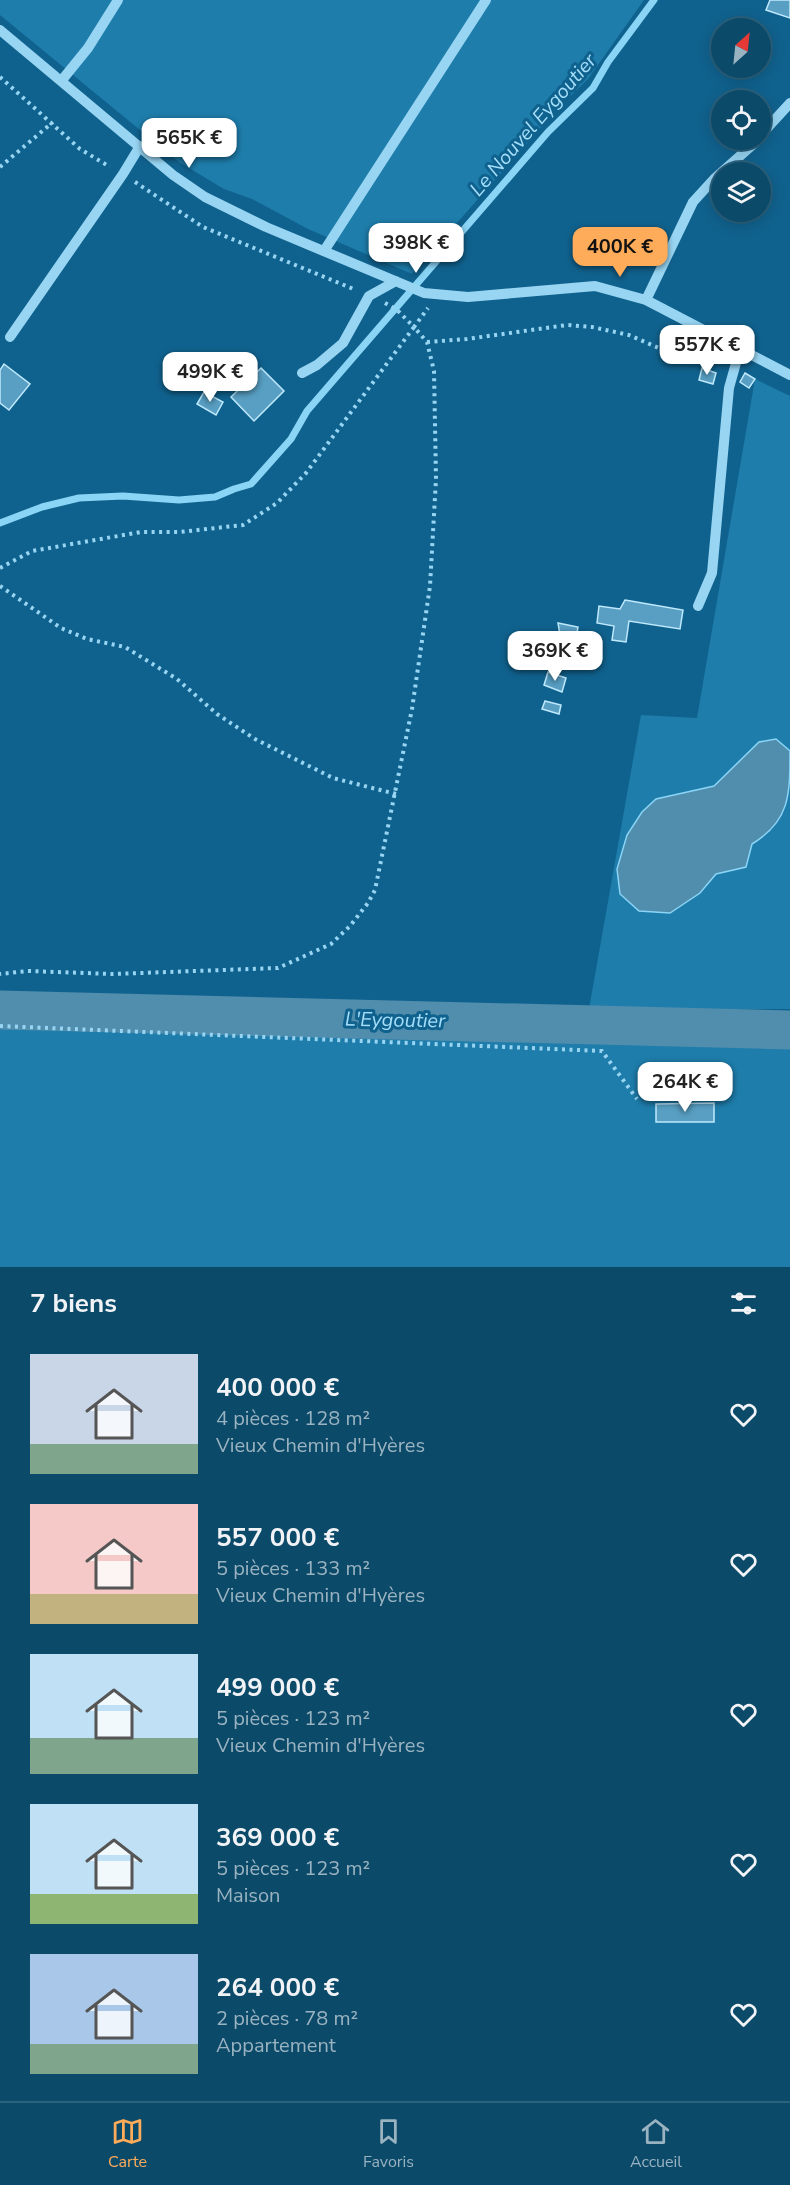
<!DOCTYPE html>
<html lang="fr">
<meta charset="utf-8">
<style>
body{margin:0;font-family:"Nunito Sans",sans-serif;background:#155170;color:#f1f3f6;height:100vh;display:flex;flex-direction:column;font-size:22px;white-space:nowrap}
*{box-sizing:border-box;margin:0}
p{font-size:20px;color:#9ab3c1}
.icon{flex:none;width:33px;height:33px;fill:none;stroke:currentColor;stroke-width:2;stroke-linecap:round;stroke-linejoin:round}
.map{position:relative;height:1267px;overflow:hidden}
.drawer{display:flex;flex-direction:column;background:#0c4a6a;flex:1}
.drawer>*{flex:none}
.needle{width:39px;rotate:27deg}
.fabs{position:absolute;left:711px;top:18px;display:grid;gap:12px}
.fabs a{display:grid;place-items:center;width:60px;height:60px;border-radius:50%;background:#0c4a6a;box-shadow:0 3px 15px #0003,0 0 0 2px #2c627e;font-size:30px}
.price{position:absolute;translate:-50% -51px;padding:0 14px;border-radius:12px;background:#fff;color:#222;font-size:20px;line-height:39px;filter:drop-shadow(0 2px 3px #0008)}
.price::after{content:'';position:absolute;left:50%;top:36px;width:18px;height:14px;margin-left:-9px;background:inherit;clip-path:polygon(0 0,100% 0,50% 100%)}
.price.on{background:#ffac5a;color:#111}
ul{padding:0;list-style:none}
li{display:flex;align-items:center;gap:18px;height:150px;padding:0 30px}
li span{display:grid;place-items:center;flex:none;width:168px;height:120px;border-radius:0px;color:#555}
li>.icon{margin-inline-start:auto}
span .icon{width:72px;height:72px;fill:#fffc;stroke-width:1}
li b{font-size:26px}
h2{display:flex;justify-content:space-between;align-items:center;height:72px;padding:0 30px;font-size:26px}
.tabs{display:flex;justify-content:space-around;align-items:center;height:84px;border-top:2px solid #2c627e;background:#0c4a6a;font-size:16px;color:#9ab3c1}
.tabs a{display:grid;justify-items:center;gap:3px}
.tabs .on{color:#ffac5a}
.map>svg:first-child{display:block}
.green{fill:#1e7dab}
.water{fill:#518dad;stroke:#8ad4f6;stroke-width:1.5}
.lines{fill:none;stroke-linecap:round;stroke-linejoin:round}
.stream{stroke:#8ad4f6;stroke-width:7}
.river{stroke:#518dad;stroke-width:39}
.building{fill:#589fc3;stroke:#bfe9fd;stroke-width:1.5}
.path{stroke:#98d5f3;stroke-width:4;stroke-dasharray:3 4.5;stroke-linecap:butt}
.minor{stroke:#98d5f3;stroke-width:10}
.labels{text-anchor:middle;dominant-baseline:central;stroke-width:6;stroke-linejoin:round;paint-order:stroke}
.water-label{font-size:20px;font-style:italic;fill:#a4defa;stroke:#10628e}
</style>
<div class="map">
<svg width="790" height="1267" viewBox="0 0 790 1267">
<rect width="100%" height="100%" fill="#10628e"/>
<path class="green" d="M0 0H644L588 79 559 107 412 274 308 229 252 199 224 189 179 162 0 15Z
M755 379 790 396V1009H589L641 715 697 718Z
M0 1004 337 1014 605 1015 790 1019V1267H0Z"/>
<path class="water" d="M776 739 790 751C790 795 790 821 752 844L746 867 716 874 700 893 670 913 639 911 620 894 617 869 627 835 642 812 656 799 714 786 759 742Z"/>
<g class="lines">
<path class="stream" d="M0 523 42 507 79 498 123 496 179 500 215 497 234 489 251 484 291 439 307 411 548 132 593 88 608 62 654 0"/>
<path class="river" d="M0 1010 790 1030"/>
</g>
<path class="building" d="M770 0H790V18L766 10Z
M4 364 30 384 9 410 0 403V370Z
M261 368 284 391 254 421 231 397Z
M702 368 716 373 713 384 699 380Z
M745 373 755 379 749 388 740 382Z
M204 392 223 402 216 415 197 404Z
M625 600 683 610 680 629 629 621 626 642 612 640 614 626 597 623 599 606 620 609Z
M558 623 578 627 576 638 560 635Z
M548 672 566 678 562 692 544 685Z
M545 701 561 705 559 714 542 709Z
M714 1103V1122H656V1104Z"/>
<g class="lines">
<path class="path" d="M0 77 80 149 110 167
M0 167 53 122
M135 182 203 227 356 290
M385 303 397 310 414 327 428 308
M427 342 467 339 567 325 592 327 629 335 668 352 698 359 722 362
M0 568 32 551 141 532H180L243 525 277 503 306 473 414 327 427 342 434 371 436 479 430 586 412 709 375 890 368 903 350 926 331 944 278 968 113 974 28 971 0 974
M0 586 61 628 87 639 125 647 177 679 217 714 255 739 333 778 396 794
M0 1026 602 1051 637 1099"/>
<path class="minor" d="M0 30 173 175 205 197 266 227 424 293 468 297 595 286 646 300 790 375
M62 80 88 48 118 0
M760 136 790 103
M324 251 486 0
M646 300 693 202 714 179 758 140
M10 337 123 174 140 146
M302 373 317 365 343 343 369 296 396 281
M698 606 712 573 729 388 736 363V347"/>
</g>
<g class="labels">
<g class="water-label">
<text transform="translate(533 125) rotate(-49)">Le Nouvel Eygoutier</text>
<text transform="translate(395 1020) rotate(1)">L'Eygoutier</text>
</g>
</g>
</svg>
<div class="fabs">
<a><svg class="needle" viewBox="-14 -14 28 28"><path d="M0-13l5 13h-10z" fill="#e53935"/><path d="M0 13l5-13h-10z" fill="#9ab3c1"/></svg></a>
<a><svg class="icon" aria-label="locate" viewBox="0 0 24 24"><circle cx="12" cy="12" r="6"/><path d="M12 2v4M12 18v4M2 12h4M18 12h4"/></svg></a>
<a><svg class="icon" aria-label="layers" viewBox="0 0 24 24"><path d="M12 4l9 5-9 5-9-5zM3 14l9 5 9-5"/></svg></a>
</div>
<b class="price" style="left:189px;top:169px">565K €</b>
<b class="price" style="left:416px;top:274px">398K €</b>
<b class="price on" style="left:620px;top:278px">400K €</b>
<b class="price" style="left:707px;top:376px">557K €</b>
<b class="price" style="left:210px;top:403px">499K €</b>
<b class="price" style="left:555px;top:682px">369K €</b>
<b class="price" style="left:685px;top:1113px">264K €</b>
</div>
<section class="drawer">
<h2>7 biens<svg class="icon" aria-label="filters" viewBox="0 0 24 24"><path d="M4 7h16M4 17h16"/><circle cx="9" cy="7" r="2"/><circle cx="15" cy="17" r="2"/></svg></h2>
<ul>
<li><span style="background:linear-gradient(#c9d6e8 75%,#7fa58c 0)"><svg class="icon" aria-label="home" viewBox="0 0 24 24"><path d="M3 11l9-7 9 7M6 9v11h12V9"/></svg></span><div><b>400 000 €</b><p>4 pièces · 128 m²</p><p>Vieux Chemin d'Hyères</p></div><svg class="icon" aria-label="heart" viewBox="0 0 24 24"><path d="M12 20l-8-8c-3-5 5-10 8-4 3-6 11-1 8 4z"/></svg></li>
<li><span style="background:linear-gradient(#f6c9c9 75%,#c2b280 0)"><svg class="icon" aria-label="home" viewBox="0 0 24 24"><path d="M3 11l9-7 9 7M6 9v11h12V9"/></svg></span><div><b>557 000 €</b><p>5 pièces · 133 m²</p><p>Vieux Chemin d'Hyères</p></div><svg class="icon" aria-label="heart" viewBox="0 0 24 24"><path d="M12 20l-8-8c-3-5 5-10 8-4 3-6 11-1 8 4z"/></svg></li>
<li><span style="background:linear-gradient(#bfe0f5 70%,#7fa58c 0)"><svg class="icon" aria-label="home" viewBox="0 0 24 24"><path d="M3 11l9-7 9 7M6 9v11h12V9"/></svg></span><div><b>499 000 €</b><p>5 pièces · 123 m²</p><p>Vieux Chemin d'Hyères</p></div><svg class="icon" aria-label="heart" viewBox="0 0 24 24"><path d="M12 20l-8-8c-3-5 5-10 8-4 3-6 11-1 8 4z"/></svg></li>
<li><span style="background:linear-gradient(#bfe0f5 75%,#8fb573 0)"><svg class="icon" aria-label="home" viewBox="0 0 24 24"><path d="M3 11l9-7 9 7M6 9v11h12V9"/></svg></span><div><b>369 000 €</b><p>5 pièces · 123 m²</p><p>Maison</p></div><svg class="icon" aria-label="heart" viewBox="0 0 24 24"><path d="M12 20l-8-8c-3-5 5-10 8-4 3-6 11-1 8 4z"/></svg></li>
<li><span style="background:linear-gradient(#a9c7e8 75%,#7fa58c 0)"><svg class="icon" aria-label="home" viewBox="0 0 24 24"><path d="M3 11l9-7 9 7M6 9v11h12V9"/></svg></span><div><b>264 000 €</b><p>2 pièces · 78 m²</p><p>Appartement</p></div><svg class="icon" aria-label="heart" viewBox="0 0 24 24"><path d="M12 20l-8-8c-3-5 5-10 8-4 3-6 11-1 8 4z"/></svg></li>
</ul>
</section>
<nav class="tabs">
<a class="on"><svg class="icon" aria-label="map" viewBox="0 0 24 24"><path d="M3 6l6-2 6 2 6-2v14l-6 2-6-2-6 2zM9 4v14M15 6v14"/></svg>Carte</a>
<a><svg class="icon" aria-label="saved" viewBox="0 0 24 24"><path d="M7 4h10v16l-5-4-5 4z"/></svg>Favoris</a>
<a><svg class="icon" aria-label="home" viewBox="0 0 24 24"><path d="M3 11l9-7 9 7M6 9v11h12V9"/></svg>Accueil</a>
</nav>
